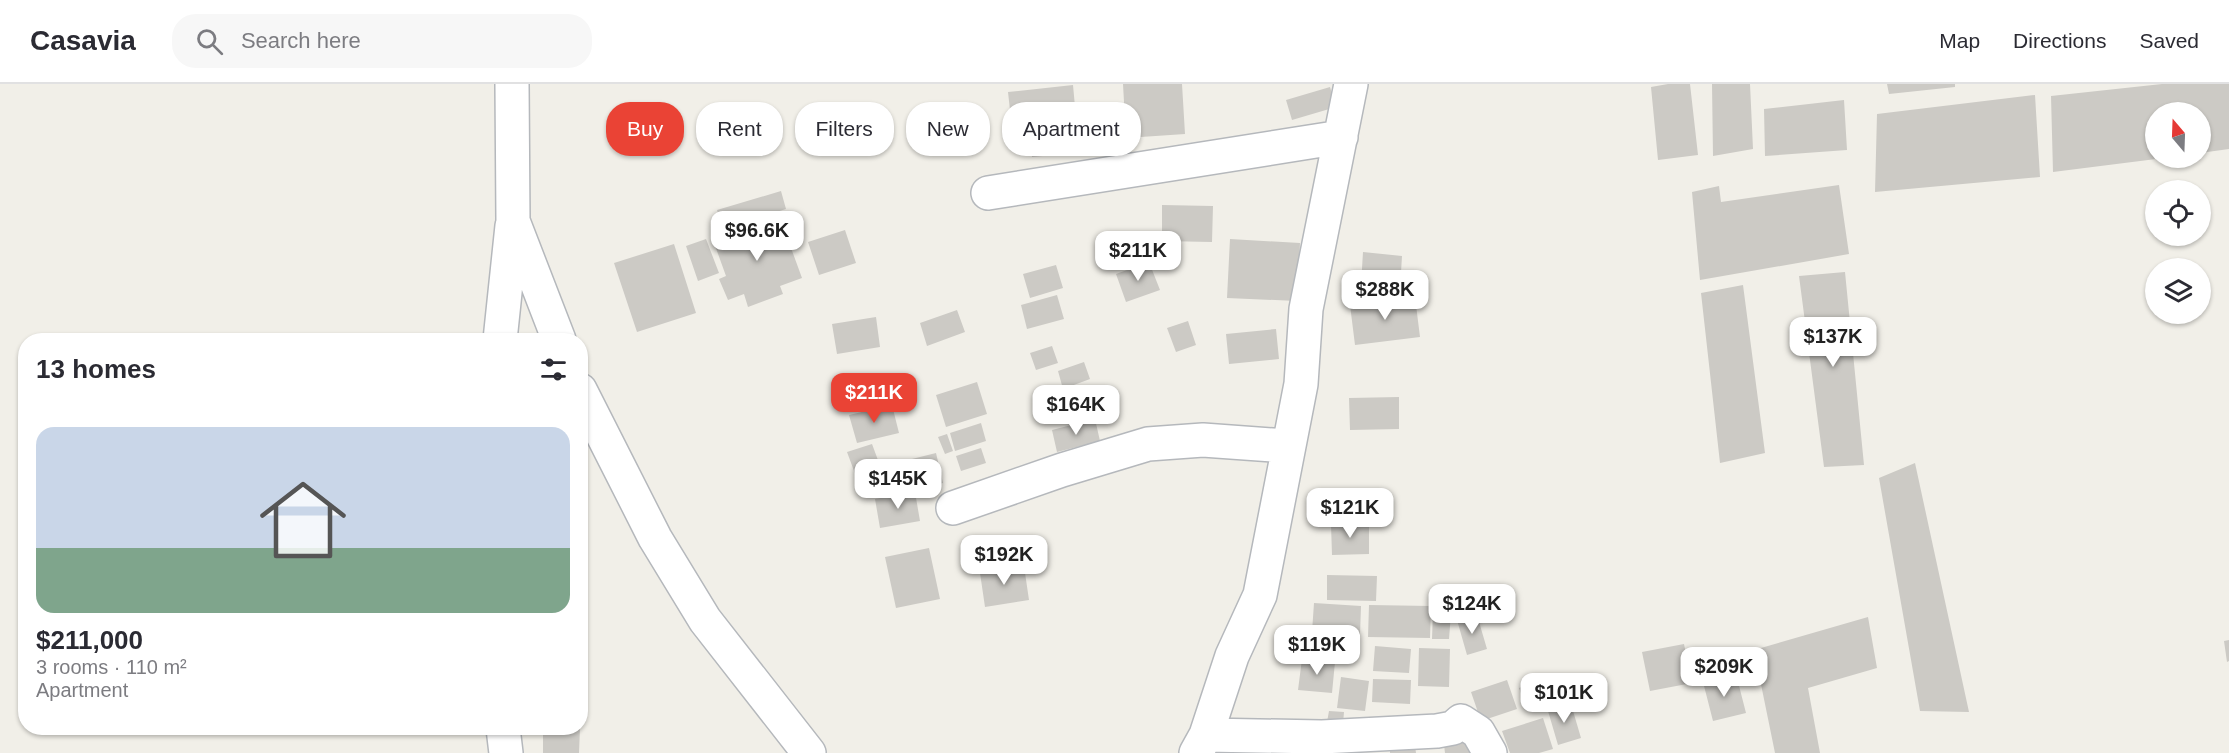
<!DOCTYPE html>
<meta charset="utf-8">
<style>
body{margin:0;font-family:Arial,sans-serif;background:#f7f7f7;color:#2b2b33;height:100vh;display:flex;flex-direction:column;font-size:22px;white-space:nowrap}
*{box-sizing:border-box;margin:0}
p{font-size:20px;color:#7c7c81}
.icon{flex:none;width:33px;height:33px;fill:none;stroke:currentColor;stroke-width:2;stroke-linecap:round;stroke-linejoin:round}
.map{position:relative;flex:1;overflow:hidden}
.panel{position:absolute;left:18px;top:249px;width:570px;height:402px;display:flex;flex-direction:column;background:#fff;border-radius:24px;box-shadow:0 2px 4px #0004}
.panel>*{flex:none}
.top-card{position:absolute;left:606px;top:18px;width:570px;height:54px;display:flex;gap:12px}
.needle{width:39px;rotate:341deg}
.buttons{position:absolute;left:2145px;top:18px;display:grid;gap:12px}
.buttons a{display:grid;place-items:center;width:66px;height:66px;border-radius:50%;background:#fff;box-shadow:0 2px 4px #0004;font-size:30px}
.price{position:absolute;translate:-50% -51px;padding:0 14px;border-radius:12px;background:#fff;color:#222;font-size:20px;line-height:39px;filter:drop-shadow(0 2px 3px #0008)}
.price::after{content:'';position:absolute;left:50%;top:36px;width:18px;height:14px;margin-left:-9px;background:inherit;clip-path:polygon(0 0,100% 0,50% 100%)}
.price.active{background:#ea4335;color:#fff}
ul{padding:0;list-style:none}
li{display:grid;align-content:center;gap:12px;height:318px;padding:0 18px}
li+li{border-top:2px solid #e1e1e2}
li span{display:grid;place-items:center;height:186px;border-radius:18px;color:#555}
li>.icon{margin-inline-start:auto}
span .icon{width:108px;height:108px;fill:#fffc;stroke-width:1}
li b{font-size:26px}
h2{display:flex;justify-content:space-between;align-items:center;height:72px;padding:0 18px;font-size:26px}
.tag{padding:0 21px;border-radius:24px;background:#fff;box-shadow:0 2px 4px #0004;font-size:21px;line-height:54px}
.tag.active{background:#ea4335;color:#fff}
header{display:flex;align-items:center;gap:36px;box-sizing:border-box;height:84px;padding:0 30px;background:#fff;border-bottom:2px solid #e1e1e2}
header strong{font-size:28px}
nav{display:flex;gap:33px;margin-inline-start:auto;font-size:21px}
.search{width:420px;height:54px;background:#f7f7f7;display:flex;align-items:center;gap:15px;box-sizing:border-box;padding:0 21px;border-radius:24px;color:#7c7c81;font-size:22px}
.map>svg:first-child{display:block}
.building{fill:#cccac5}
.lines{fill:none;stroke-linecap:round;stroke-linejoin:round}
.minor-casing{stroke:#b5b8bc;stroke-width:36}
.minor{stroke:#fff;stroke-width:33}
</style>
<header>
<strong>Casavia</strong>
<div class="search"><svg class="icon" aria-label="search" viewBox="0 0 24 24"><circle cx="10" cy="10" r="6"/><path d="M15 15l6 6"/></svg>Search here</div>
<nav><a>Map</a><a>Directions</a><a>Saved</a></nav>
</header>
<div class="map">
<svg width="2229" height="669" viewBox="0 0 2229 669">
<rect width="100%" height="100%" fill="#f1efe8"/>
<path class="building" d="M1123 0H1182L1185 50 1126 54Z
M1668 0H1690L1698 71 1658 76 1651 3Z
M1712 0H1750L1753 65 1713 72Z
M1887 0H1955V3L1889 10Z
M2162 0H2229V65L2200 69V28H2156V75L2053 88 2051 12Z
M1073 1 1078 55 1063 57 1064 70 1032 73 1031 60 1014 62 1008 8Z
M1330 3 1336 23 1292 36 1286 16Z
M2035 11 2040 93 1875 108 1877 30Z
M1844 16 1847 66 1765 72 1764 25Z
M1839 101 1849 170 1700 196 1692 108 1719 102 1721 118Z
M781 107 786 125 723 145 717 126Z
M1162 121 1213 122 1212 158 1162 157Z
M779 131 802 194 780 202 783 210 748 223 744 210 728 216 719 195 726 192 713 156Z
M845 146 856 179 819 191 808 158Z
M706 155 719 189 698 197 686 162Z
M1230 155 1300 159 1297 217 1227 214Z
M674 160 696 229 637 248 614 179Z
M1363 168 1402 172 1400 205 1361 201Z
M1149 178 1160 206 1126 218 1116 190Z
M1056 181 1063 204 1030 214 1023 190Z
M1845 188 1864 381 1824 383 1799 192Z
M1743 201 1765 369 1720 379 1701 209Z
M1057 211 1064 235 1027 245 1021 221Z
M1415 213 1420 253 1355 261 1350 221Z
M957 226 965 248 927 262 920 239Z
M876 233 880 263 837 270 832 240Z
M1188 237 1196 261 1176 268 1167 244Z
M1276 245 1279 275 1229 280 1226 250Z
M1052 262 1058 279 1036 286 1030 269Z
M1084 278 1090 295 1063 305 1058 287Z
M977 298 987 330 946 343 936 311Z
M1399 313V345L1350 346 1349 314Z
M892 321 899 349 857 359 849 331Z
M1095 335 1100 357 1057 368 1052 346Z
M981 339 986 357 955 367 950 349Z
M947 350 953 367 945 370 938 353Z
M872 360 882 387 857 395 847 368Z
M981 364 986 379 961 387 956 372Z
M936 369 943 399 920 404 912 375Z
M1915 379 1969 628 1920 627 1879 394Z
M915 408 920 437 880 444 875 415Z
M1369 439V470L1332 471 1331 440Z
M929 464 940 515 896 524 885 473Z
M1024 482 1029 516 985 523 980 489Z
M1327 491 1377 492 1376 517 1327 516Z
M1314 519 1361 522 1360 551 1312 548Z
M1369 521 1431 522 1430 554 1368 553Z
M1433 528 1451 529 1449 555H1432Z
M1477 531 1487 565 1467 571 1457 536Z
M1868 533 1877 584 1808 604 1820 669H1775L1754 566Z
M1315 554 1334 556 1333 567 1313 565Z
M2229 556V577L2227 578 2224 557Z
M1684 560 1692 599 1650 607 1642 568Z
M1375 562 1411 565 1409 589 1373 587Z
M1419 564 1450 565 1449 603 1418 602Z
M1302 575 1335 578 1332 609 1298 606Z
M1736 590 1746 629 1713 637 1703 598Z
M1341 593 1369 597 1365 627 1337 624Z
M1373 595 1411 596 1410 620 1372 618Z
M1507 596 1517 625 1481 637 1471 608Z
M1539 596 1548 619 1527 626 1519 604Z
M1571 620 1581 654 1558 661 1548 627Z
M1329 627 1344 628 1343 640 1327 638Z
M1543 634 1553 665 1539 669H1510L1502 647Z
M543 644H580L579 669H543Z
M1476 657 1477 669H1445L1444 661Z
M1415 662 1416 669H1390V665Z"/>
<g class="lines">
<defs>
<path id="minor" d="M512 0 513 137 559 256
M988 109 1341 53
M500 256 512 142
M580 306 655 454 705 536 809 669
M953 424 1062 386 1148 360 1203 356 1287 362
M503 644 506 669
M1206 651 1322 653 1437 647 1453 644 1461 637 1478 648 1490 669
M1196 669 1206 651 1232 572 1260 511 1301 300 1306 225 1351 0"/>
</defs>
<use href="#minor" class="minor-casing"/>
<use href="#minor" class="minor"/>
</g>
</svg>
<div class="buttons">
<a><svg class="needle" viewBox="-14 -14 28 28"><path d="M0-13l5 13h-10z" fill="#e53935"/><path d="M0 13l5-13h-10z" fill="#7c7c81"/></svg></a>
<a><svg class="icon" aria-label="locate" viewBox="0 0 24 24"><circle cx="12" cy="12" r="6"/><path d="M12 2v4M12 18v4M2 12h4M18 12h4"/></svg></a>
<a><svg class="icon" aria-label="layers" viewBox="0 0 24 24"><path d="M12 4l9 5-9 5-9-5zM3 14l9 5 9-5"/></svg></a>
</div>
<b class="price" style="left:757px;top:178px">$96.6K</b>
<b class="price" style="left:1138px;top:198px">$211K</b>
<b class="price" style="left:1385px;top:237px">$288K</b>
<b class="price" style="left:1833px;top:284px">$137K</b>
<b class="price active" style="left:874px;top:340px">$211K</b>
<b class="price" style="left:1076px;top:352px">$164K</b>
<b class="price" style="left:898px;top:426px">$145K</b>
<b class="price" style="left:1350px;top:455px">$121K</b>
<b class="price" style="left:1004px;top:502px">$192K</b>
<b class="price" style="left:1472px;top:551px">$124K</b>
<b class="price" style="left:1317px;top:592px">$119K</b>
<b class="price" style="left:1724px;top:614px">$209K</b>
<b class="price" style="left:1564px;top:640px">$101K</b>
<div class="top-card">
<a class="tag active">Buy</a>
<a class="tag">Rent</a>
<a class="tag">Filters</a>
<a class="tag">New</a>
<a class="tag">Apartment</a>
</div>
<section class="panel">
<h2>13 homes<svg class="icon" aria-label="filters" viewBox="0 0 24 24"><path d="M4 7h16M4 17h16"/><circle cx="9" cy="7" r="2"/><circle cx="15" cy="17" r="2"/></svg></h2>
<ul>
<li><span style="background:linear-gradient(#c9d6e8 65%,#7fa58c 0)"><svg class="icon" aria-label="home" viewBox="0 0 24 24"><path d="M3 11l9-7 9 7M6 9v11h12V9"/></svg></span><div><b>$211,000</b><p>3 rooms · 110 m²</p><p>Apartment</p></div></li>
</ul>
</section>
</div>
